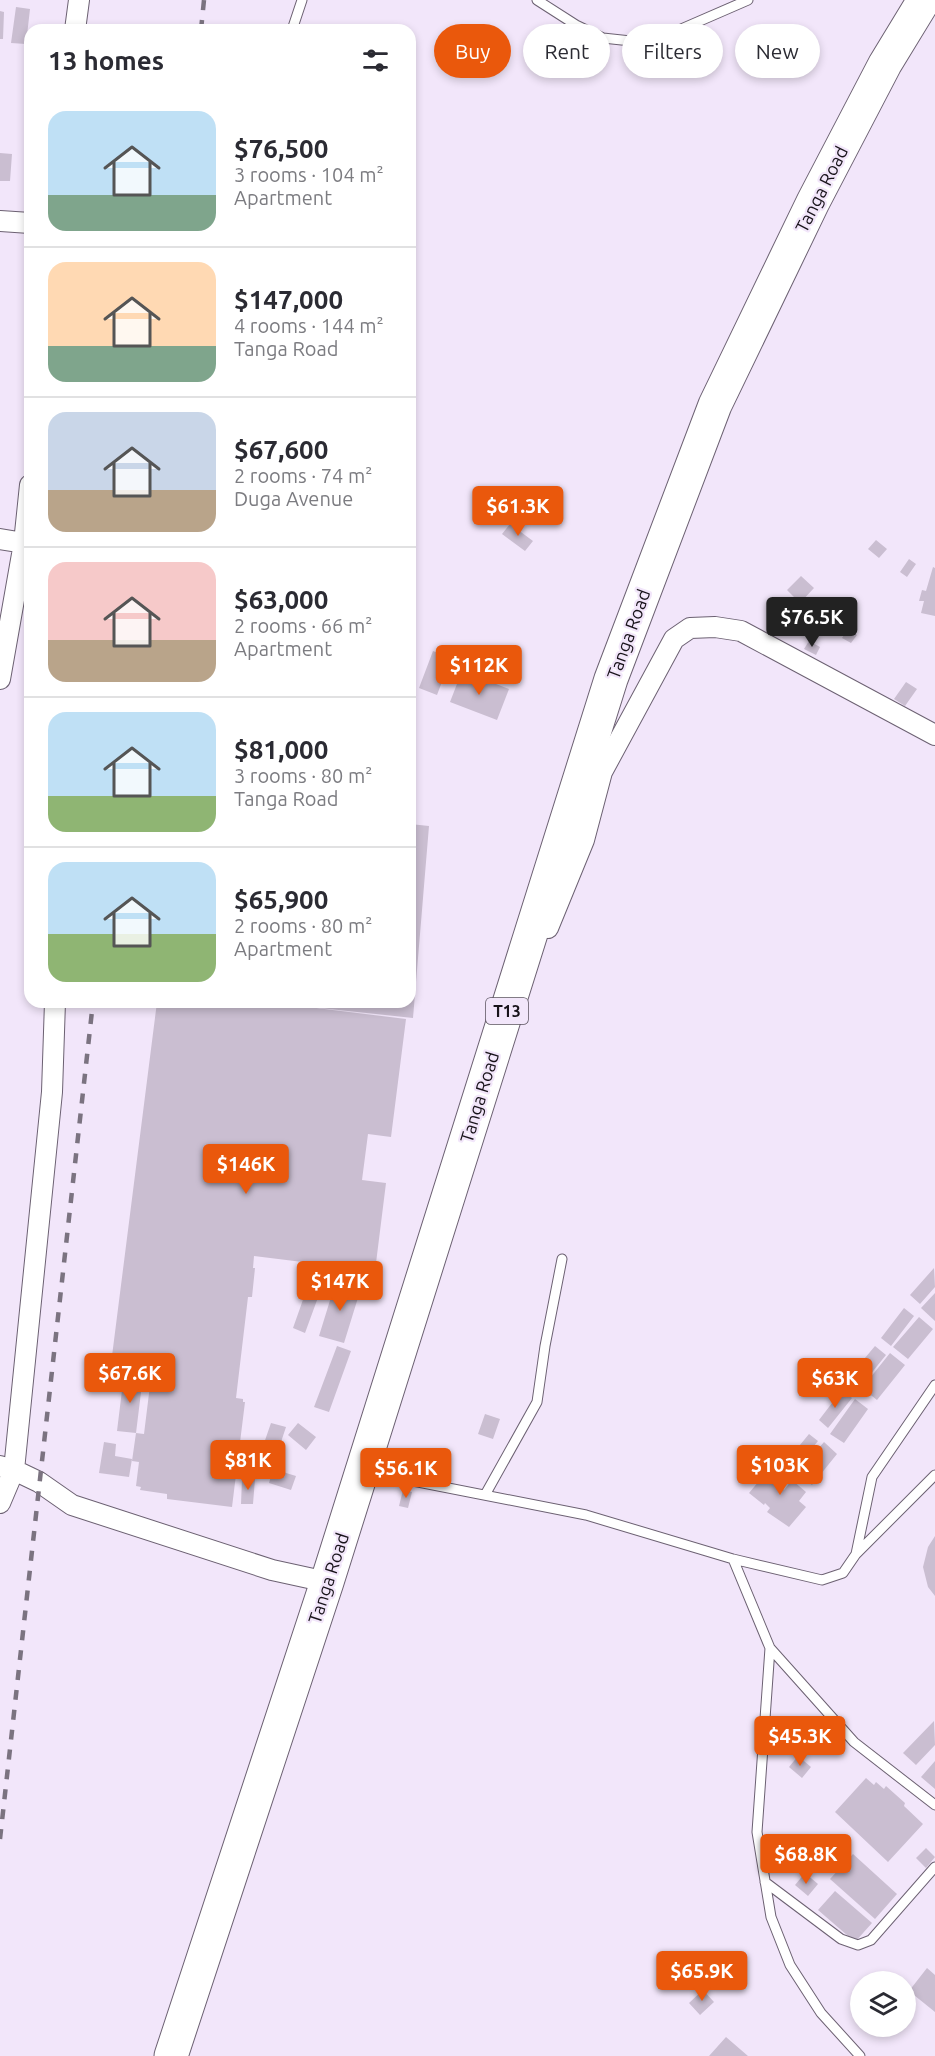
<!DOCTYPE html>
<meta charset="utf-8">
<style>
body{margin:0;font-family:Ubuntu,sans-serif;background:#f2f2f3;color:#2b2b33;height:100vh;display:flex;flex-direction:column;font-size:22px;white-space:nowrap}
*{box-sizing:border-box;margin:0}
p{font-size:20px;color:#7c7c81}
.icon{flex:none;width:33px;height:33px;fill:none;stroke:currentColor;stroke-width:2;stroke-linecap:round;stroke-linejoin:round}
.map{position:relative;flex:1;overflow:hidden}
.sheet{position:absolute;left:24px;top:24px;width:392px;height:984px;display:flex;flex-direction:column;background:#fff;border-radius:18px;box-shadow:0 3px 9px #0003}
.sheet>*{flex:none}
.hud{position:absolute;left:434px;top:24px;width:411px;height:54px;display:flex;gap:12px}
.tools{position:absolute;left:850px;top:1971px;display:grid;gap:12px}
.tools a{display:grid;place-items:center;width:66px;height:66px;border-radius:50%;background:#fff;box-shadow:0 3px 9px #0003;font-size:30px}
.price{position:absolute;translate:-50% -51px;padding:0 14px;border-radius:6px;background:#ea580c;color:#fff;font-size:20px;line-height:39px;filter:drop-shadow(0 2px 3px #0008)}
.price::after{content:'';position:absolute;left:50%;top:36px;width:18px;height:14px;margin-left:-9px;background:inherit;clip-path:polygon(0 0,100% 0,50% 100%)}
.price.active{background:#222;color:#fff}
ul{padding:0;list-style:none}
li{display:flex;align-items:center;gap:18px;height:150px;padding:0 24px}
li+li{border-top:2px solid #e1e1e2}
li span{display:grid;place-items:center;flex:none;width:168px;height:120px;border-radius:18px;color:#555}
li>.icon{margin-inline-start:auto}
span .icon{width:72px;height:72px;fill:#fffc;stroke-width:1}
li b{font-size:26px}
h2{display:flex;justify-content:space-between;align-items:center;height:72px;padding:0 24px;font-size:26px}
.pill{padding:0 21px;border-radius:27px;background:#fff;box-shadow:0 3px 9px #0003;font-size:21px;line-height:54px}
.pill.active{background:#ea580c;color:#fff}
.map>svg:first-child{display:block}
.building{fill:#cabed1}
.lines{fill:none;stroke-linecap:round;stroke-linejoin:round}
.lane-casing{stroke:#6c6172;stroke-width:11}
.street-casing{stroke:#6c6172;stroke-width:22}
.highway-casing{stroke:#6c6172;stroke-width:35}
.lane{stroke:#fff;stroke-width:9}
.street{stroke:#fff;stroke-width:20}
.highway{stroke:#fff;stroke-width:33}
.rail{stroke:#7b7380;stroke-width:4.5;stroke-dasharray:10 10;stroke-linecap:butt}
.labels{text-anchor:middle;dominant-baseline:central;stroke-width:4.5;stroke-linejoin:round;paint-order:stroke}
.shield{fill:#f2e6fa;stroke:#59525d;stroke-width:1.5}
.shield-label{font-size:16px;font-weight:bold;fill:#18131a}
.street-label{font-size:18px;fill:#18131a;stroke:#f2e6fa}
</style>
<div class="map">
<svg width="935" height="2056" viewBox="0 0 935 2056">
<rect width="100%" height="100%" fill="#f2e6fa"/>
<path class="building" d="M16 7 30 9 26 44 11 43Z
M0 11 4 12 3 39H0Z
M0 153 12 154 10 181H0Z
M510 524 533 541 525 551 502 534Z
M876 540 887 549 879 558 868 549Z
M909 559 916 564 907 577 900 572Z
M933 567 935 568V616L921 613 924 601H919L922 590 926 591Z
M801 576 814 588 800 603 787 590Z
M848 629 857 635 851 643 842 638Z
M809 641 820 647 816 655 804 649Z
M433 651 451 658 437 695 419 688Z
M462 671 509 689 497 720 450 702Z
M906 682 917 689 905 706 894 699Z
M410 824 429 826 413 1018 292 1005 406 1019 391 1137 368 1134 362 1180 386 1183 375 1271 254 1256 253 1268H255L252 1297H248L236 1398 243 1399V1402H245L232 1507 167 1499V1494L140 1490 141 1487 136 1486 139 1462 132 1461 136 1433 144 1434 153 1361 112 1356 157 1002H410Z
M934 1268 935 1287 920 1304 910 1295Z
M311 1277 324 1281 305 1333 293 1328Z
M336 1281 361 1288 344 1343 319 1336Z
M935 1293V1321L921 1308Z
M904 1308 914 1316 891 1346 881 1338Z
M919 1317 933 1329 908 1359 893 1347Z
M337 1346 351 1351 329 1412 314 1407Z
M875 1346 886 1355 861 1386 849 1377Z
M890 1353 905 1365 877 1400 862 1388Z
M124 1374 143 1376 136 1433 117 1431Z
M842 1390 852 1398 828 1428 819 1420Z
M855 1399 868 1409 844 1443 830 1434Z
M485 1414 500 1419 493 1439 478 1434Z
M271 1423 286 1427 278 1451 263 1446Z
M298 1423 316 1437 306 1450 288 1435Z
M809 1434 818 1441 795 1469 786 1462Z
M104 1442 116 1444 115 1456 132 1459 129 1477 99 1473Z
M824 1442 837 1454 812 1485 797 1473Z
M774 1463 788 1475 779 1486 784 1490 792 1480 806 1492 799 1501 806 1507 789 1527 767 1512 770 1508 765 1503 764 1505 749 1493Z
M273 1469 296 1476 291 1490 269 1483Z
M242 1479H255L253 1504H241Z
M403 1490 412 1492 408 1508 399 1506Z
M935 1536V1596L928 1587 923 1567 928 1547Z
M934 1721 935 1745 916 1765 903 1753Z
M798 1756 811 1767 802 1778 789 1767Z
M935 1761V1789L921 1777Z
M866 1778 874 1785 876 1782 884 1789 886 1786 905 1803 904 1806 923 1824 888 1862 835 1812Z
M926 1848 935 1857 926 1868 916 1858Z
M853 1854 897 1894 875 1919 830 1879Z
M805 1873 818 1884 808 1896 795 1885Z
M835 1891 872 1923 855 1942 818 1910Z
M927 1968 935 1975V2012L909 1991Z
M703 1990 714 2002 700 2015 689 2003Z
M726 2037 748 2056H709Z"/>
<g class="lines">
<defs>
<path id="lane" d="M537 0 576 25 603 38 640 42 679 30 748 0
M292 30 302 0
M367 1472 586 1515 733 1559 822 1580 843 1573 856 1554 872 1477 935 1385
M485 1495 537 1402 545 1346 562 1259
M856 1554 935 1475
M733 1559 770 1648 854 1742 935 1805
M770 1648 757 1832 771 1917 790 1965 821 2013 860 2056
M765 1882 841 1939 858 1945 871 1940 935 1867"/>
<path id="street" d="M75 30 79 0
M0 221 30 223
M0 539 24 543
M0 679 24 543 30 485
M548 928 584 840 602 772 674 639 690 628 715 627 741 631 935 735
M0 1466 14 1470 39 1482 72 1505 272 1570 327 1582
M0 1503 14 1470 52 1092 55 1002"/>
<path id="highway" d="M171 2056 327 1582 611 679 715 405 813 202 885 64 924 0"/>
</defs>
<use href="#lane" class="lane-casing"/>
<use href="#street" class="street-casing"/>
<use href="#highway" class="highway-casing"/>
<use href="#lane" class="lane"/>
<use href="#street" class="street"/>
<use href="#highway" class="highway"/>
<path class="rail" d="M201 30 204 0
M0 1839 93 1002"/>
</g>
<g class="labels">
<rect class="shield" x="486" y="998" width="42" height="26" rx="4.5"/>
<g class="shield-label">
<text x="507" y="1011">T13</text>
</g>
<g class="street-label">
<text transform="translate(821 189) rotate(-63)">Tanga Road</text>
<text transform="translate(628 634) rotate(-70)">Tanga Road</text>
<text transform="translate(479 1097) rotate(-73)">Tanga Road</text>
<text transform="translate(328 1578) rotate(-72)">Tanga Road</text>
</g>
</g>
</svg>
<div class="tools">
<a><svg class="icon" aria-label="layers" viewBox="0 0 24 24"><path d="M12 4l9 5-9 5-9-5zM3 14l9 5 9-5"/></svg></a>
</div>
<b class="price" style="left:518px;top:537px">$61.3K</b>
<b class="price active" style="left:812px;top:648px">$76.5K</b>
<b class="price" style="left:479px;top:696px">$112K</b>
<b class="price" style="left:246px;top:1195px">$146K</b>
<b class="price" style="left:340px;top:1312px">$147K</b>
<b class="price" style="left:130px;top:1404px">$67.6K</b>
<b class="price" style="left:835px;top:1409px">$63K</b>
<b class="price" style="left:248px;top:1491px">$81K</b>
<b class="price" style="left:780px;top:1496px">$103K</b>
<b class="price" style="left:406px;top:1499px">$56.1K</b>
<b class="price" style="left:800px;top:1767px">$45.3K</b>
<b class="price" style="left:806px;top:1885px">$68.8K</b>
<b class="price" style="left:702px;top:2002px">$65.9K</b>
<div class="hud">
<a class="pill active">Buy</a>
<a class="pill">Rent</a>
<a class="pill">Filters</a>
<a class="pill">New</a>
</div>
<section class="sheet">
<h2>13 homes<svg class="icon" aria-label="filters" viewBox="0 0 24 24"><path d="M4 7h16M4 17h16"/><circle cx="9" cy="7" r="2"/><circle cx="15" cy="17" r="2"/></svg></h2>
<ul>
<li><span style="background:linear-gradient(#bfe0f5 70%,#7fa58c 0)"><svg class="icon" aria-label="home" viewBox="0 0 24 24"><path d="M3 11l9-7 9 7M6 9v11h12V9"/></svg></span><div><b>$76,500</b><p>3 rooms · 104 m²</p><p>Apartment</p></div></li>
<li><span style="background:linear-gradient(#ffd9b3 70%,#7fa58c 0)"><svg class="icon" aria-label="home" viewBox="0 0 24 24"><path d="M3 11l9-7 9 7M6 9v11h12V9"/></svg></span><div><b>$147,000</b><p>4 rooms · 144 m²</p><p>Tanga Road</p></div></li>
<li><span style="background:linear-gradient(#c9d6e8 65%,#b9a48a 0)"><svg class="icon" aria-label="home" viewBox="0 0 24 24"><path d="M3 11l9-7 9 7M6 9v11h12V9"/></svg></span><div><b>$67,600</b><p>2 rooms · 74 m²</p><p>Duga Avenue</p></div></li>
<li><span style="background:linear-gradient(#f6c9c9 65%,#b9a48a 0)"><svg class="icon" aria-label="home" viewBox="0 0 24 24"><path d="M3 11l9-7 9 7M6 9v11h12V9"/></svg></span><div><b>$63,000</b><p>2 rooms · 66 m²</p><p>Apartment</p></div></li>
<li><span style="background:linear-gradient(#bfe0f5 70%,#8fb573 0)"><svg class="icon" aria-label="home" viewBox="0 0 24 24"><path d="M3 11l9-7 9 7M6 9v11h12V9"/></svg></span><div><b>$81,000</b><p>3 rooms · 80 m²</p><p>Tanga Road</p></div></li>
<li><span style="background:linear-gradient(#bfe0f5 60%,#8fb573 0)"><svg class="icon" aria-label="home" viewBox="0 0 24 24"><path d="M3 11l9-7 9 7M6 9v11h12V9"/></svg></span><div><b>$65,900</b><p>2 rooms · 80 m²</p><p>Apartment</p></div></li>
</ul>
</section>
</div>
